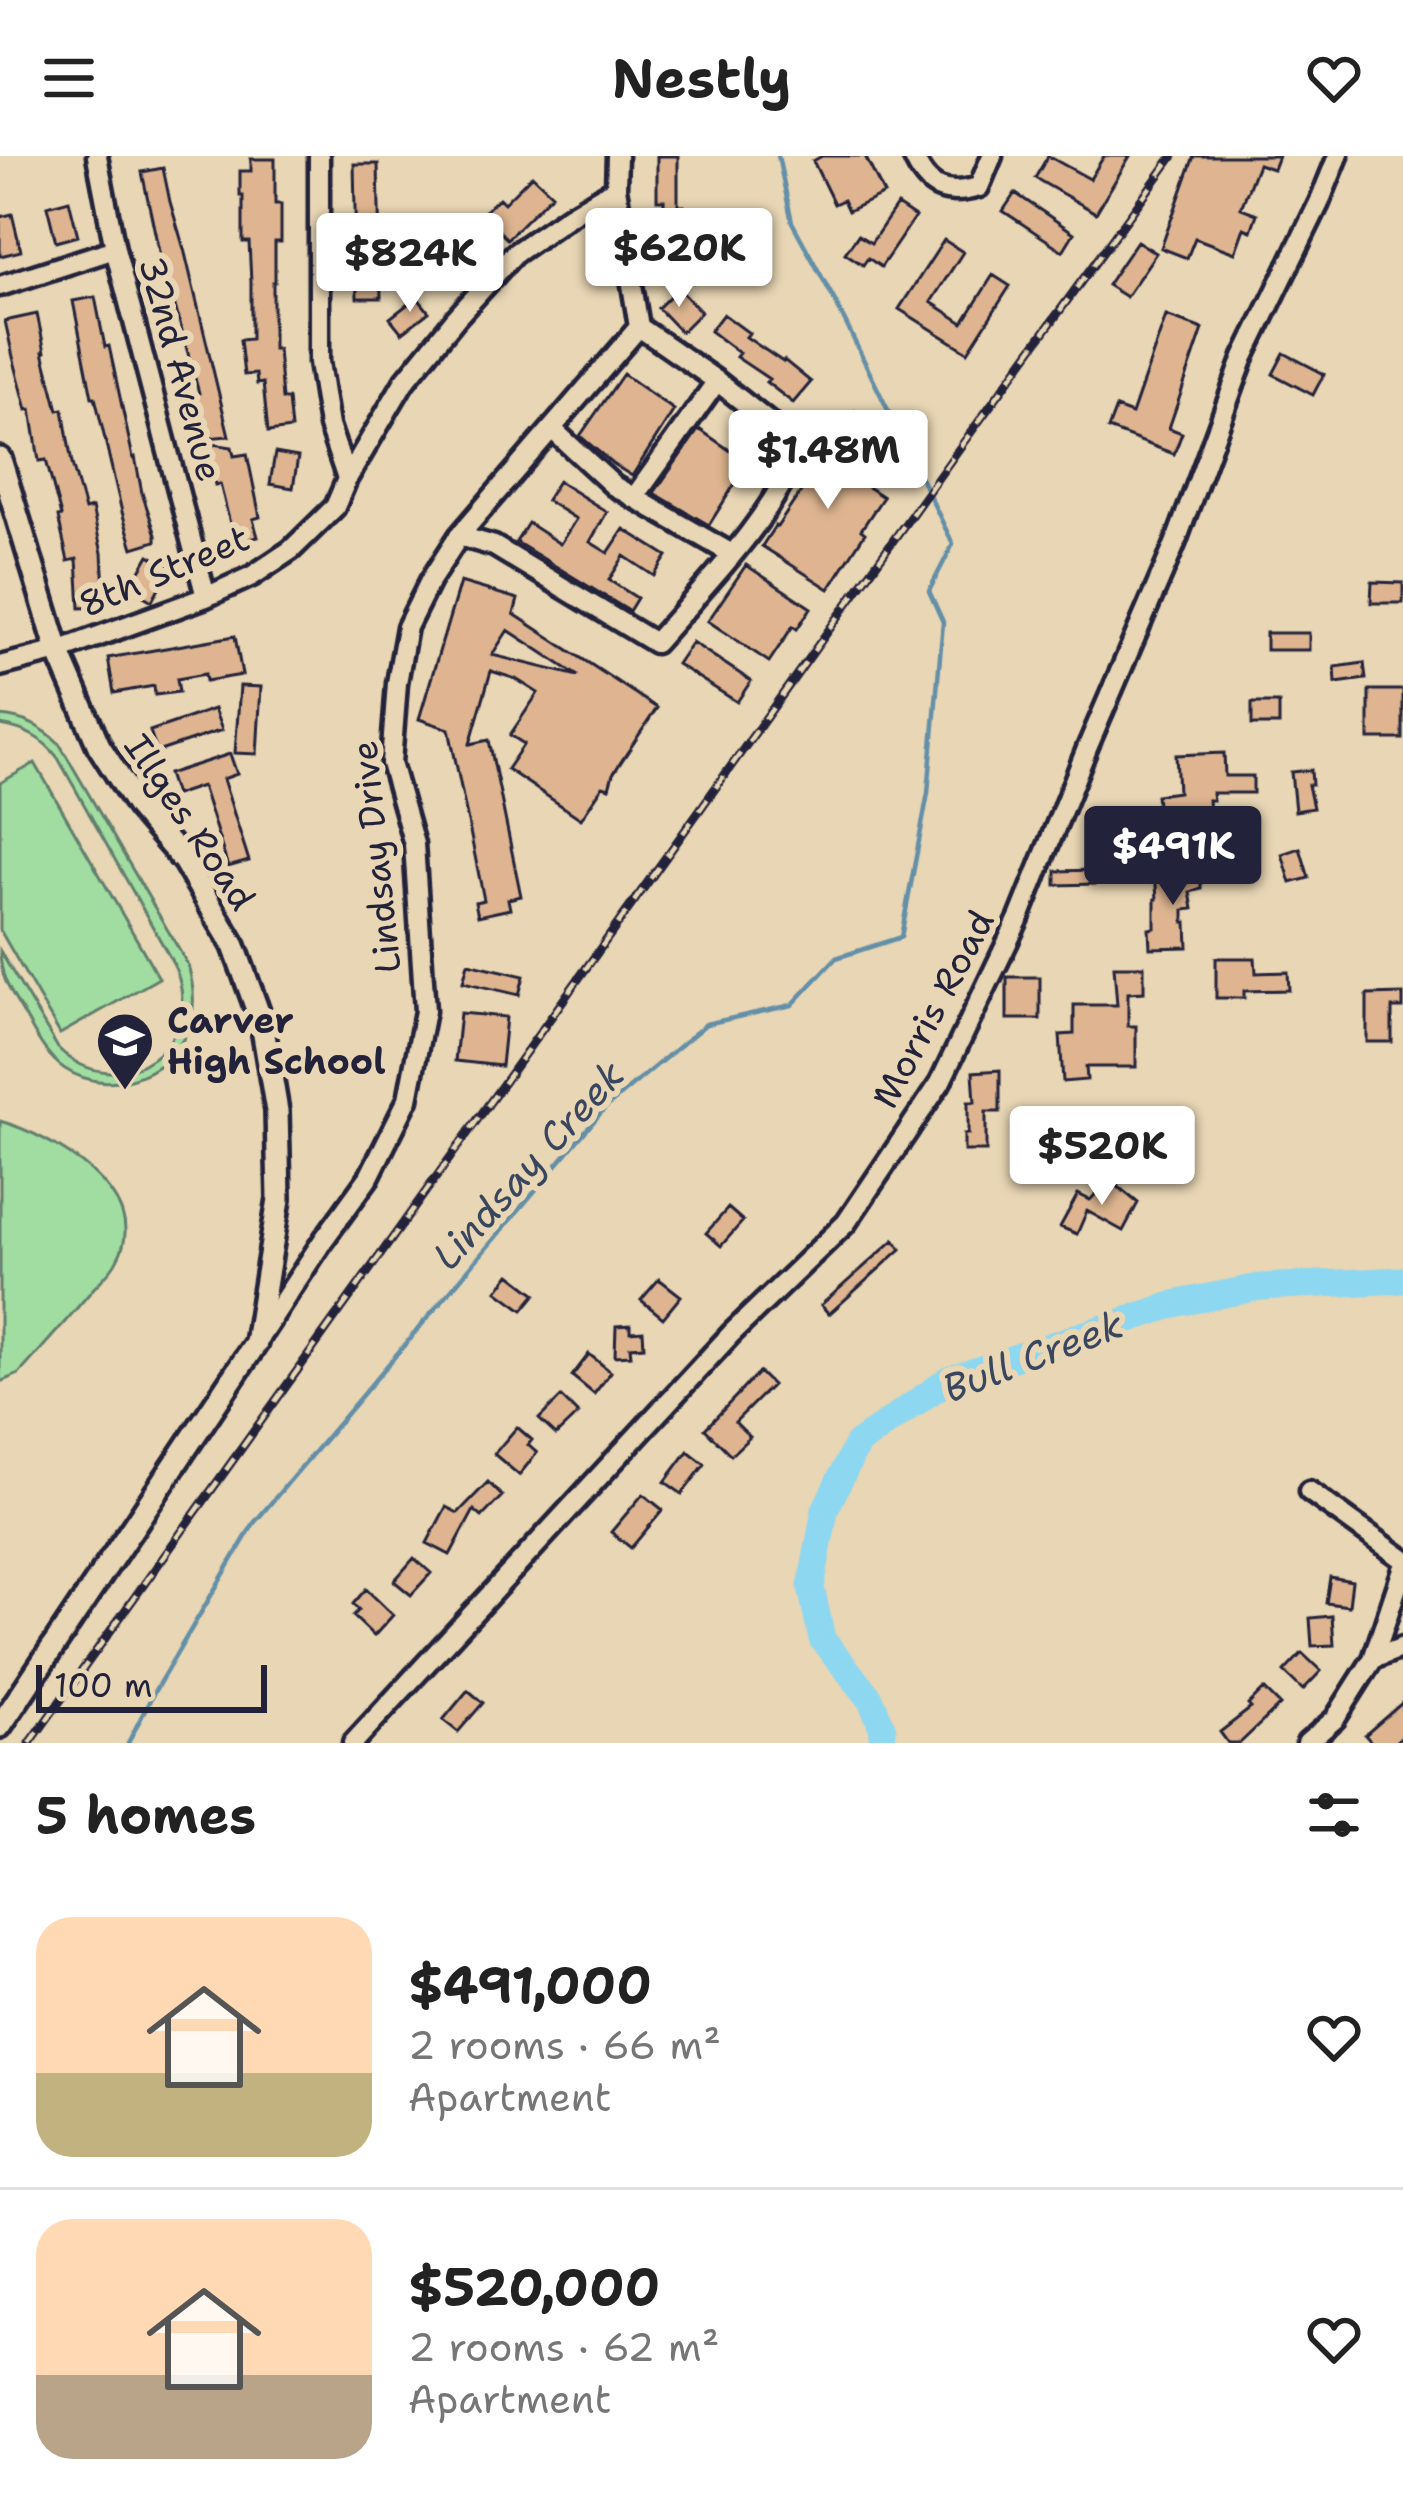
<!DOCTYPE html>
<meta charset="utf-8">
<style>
body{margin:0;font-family:"Shantell Sans",sans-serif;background:#f2f2f2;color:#222;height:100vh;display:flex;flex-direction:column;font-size:45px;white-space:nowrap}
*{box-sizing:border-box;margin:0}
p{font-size:39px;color:#767676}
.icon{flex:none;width:66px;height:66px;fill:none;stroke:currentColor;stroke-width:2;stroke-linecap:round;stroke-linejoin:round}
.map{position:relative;height:1587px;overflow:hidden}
.side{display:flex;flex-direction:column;background:#fff;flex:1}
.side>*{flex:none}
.scale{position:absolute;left:36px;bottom:30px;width:231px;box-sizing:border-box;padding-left:12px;border:6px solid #22223b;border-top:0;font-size:33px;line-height:42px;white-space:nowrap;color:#22223b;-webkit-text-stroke:9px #e8d6b4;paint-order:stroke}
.price{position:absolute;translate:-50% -102px;padding:0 27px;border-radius:12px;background:#fff;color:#222;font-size:39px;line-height:78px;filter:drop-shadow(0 3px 6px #0008)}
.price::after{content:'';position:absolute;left:50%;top:72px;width:36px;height:27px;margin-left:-18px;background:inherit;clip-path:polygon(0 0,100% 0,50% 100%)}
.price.on{background:#22223b;color:#fff}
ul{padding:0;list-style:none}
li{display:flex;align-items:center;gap:36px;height:300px;padding:0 36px}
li+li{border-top:3px solid #e0e0e0}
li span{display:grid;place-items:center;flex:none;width:336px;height:240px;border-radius:36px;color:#555}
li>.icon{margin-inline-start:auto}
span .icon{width:144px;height:144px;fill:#fffc;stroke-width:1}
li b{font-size:51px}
h2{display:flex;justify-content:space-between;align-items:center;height:144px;padding:0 36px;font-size:51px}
header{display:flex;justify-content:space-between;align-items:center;height:156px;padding:0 36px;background:#fff;font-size:54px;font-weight:700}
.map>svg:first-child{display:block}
.garden{fill:#a1dca1;stroke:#627f6e;stroke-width:3}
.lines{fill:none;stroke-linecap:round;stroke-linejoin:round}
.stream{stroke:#638fa8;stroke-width:4.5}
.river{stroke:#8ed7f0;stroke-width:27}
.building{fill:#deb590;stroke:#22223b;stroke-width:3;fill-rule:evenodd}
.minor-casing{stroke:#22223b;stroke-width:27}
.tertiary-casing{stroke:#22223b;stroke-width:30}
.minor{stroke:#e8d6b4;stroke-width:18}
.tertiary{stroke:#e8d6b4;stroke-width:21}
.rail-casing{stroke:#22223b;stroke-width:9}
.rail{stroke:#e8d6b4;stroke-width:4.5;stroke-dasharray:14;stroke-linecap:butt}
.labels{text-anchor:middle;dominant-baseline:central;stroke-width:12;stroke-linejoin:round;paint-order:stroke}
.street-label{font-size:36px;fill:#22223b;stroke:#e8d6b4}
.poi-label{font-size:36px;font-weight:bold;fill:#22223b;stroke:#e8d6b4;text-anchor:start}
.water-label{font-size:39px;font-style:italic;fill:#38465f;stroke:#e8d6b4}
</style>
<header><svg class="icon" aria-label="menu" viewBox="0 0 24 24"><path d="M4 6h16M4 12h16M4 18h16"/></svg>Nestly<svg class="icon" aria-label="heart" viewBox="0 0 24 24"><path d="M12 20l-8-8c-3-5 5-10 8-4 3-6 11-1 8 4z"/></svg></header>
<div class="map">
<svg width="1403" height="1587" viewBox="0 0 1403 1587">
<rect width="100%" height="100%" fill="#e8d6b4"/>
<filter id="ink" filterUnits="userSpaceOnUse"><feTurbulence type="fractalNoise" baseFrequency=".00833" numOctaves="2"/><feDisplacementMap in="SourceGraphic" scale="24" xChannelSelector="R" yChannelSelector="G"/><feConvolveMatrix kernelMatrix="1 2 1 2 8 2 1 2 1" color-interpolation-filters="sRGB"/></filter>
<g filter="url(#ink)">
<path class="garden" d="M0 560C24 562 41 570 59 587L188 809C193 827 196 845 191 864 177 917 112 943 65 913 47 901 36 880 26 862 12 838 0 823 0 795L58 892C119 953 211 887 173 807L58 602C43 582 25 573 0 569Z
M35 607 159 822 60 878 0 774V627Z
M0 965C50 979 155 1038 117 1104 112 1115 101 1124 93 1133 69 1162 44 1190 19 1218L0 1226Z"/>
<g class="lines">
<path class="stream" d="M128 1587 154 1536 254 1367 604 953 706 868 792 849 836 802 901 781 928 637 943 466 929 435 953 388 836 147 792 66 778 0"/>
<path class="river" d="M882 1587 883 1573 870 1542 822 1483 811 1431 825 1354 857 1288 948 1224 1178 1147 1260 1131 1403 1124"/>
</g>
<path class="building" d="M657 0H678V50H684V81H664V44H657Z
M822 0H865L884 38 848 55 843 44 834 48 813 5Z
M1048 0 1090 23 1104 0H1130L1096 57 1035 22Z
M1194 0H1278L1273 13 1258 8 1241 52 1257 58 1251 75 1244 72 1235 97 1195 82 1187 102 1161 92Z
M251 3H275V48H281V86H275V126H273V193H278L282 243H288L291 273 268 276 263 227 257 228 256 218 244 219 240 184 251 183V126L249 86H243V40H240V15H251Z
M354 8H378L381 142H357Z
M163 12 170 46 184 93 229 280 207 282 196 238 199 237 170 132 167 133 142 16Z
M532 19 552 38 507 83 482 58 499 42 504 47Z
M1015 37 1074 77 1063 95 1003 55Z
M69 44 78 80 56 86 47 50Z
M897 49 915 61 881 111 868 102 863 109 845 97 858 79 871 87Z
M12 58 21 95 0 100V61Z
M454 70 474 89 448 115 435 102 444 94 437 87Z
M944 84 963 96 931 146 963 167 993 119 1010 130 968 196 899 153Z
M1137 85 1156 97 1126 141 1107 129Z
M678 89H699V116H678Z
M678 132 701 156 681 176 658 152Z
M95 141 105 191 109 190 133 302 135 301 142 337 156 379V385L133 392 122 356 95 241H92L73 145Z
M417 141 429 156 402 177 390 162Z
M37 158 45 196H43L58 254 63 253 72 308 85 354 92 352 102 397 105 451 80 452 77 403 68 405 58 361 61 360 46 304 39 305 31 253 27 254 13 201 5 165Z
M723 158 749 177 746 181 783 206 784 204 811 226 793 247 766 226 769 223 736 201 739 197 710 175Z
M1166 160 1203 173 1169 272 1182 277 1174 298 1108 273 1116 252 1132 258Z
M1284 197 1324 218 1313 239 1273 218Z
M623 218 674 254 632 320 613 308 580 280Z
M855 255 875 268 843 315 883 341 861 374 865 377 829 433 762 390 775 370 777 371Z
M699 273 748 307 709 369 654 337Z
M206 287 232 291 234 300 247 298 260 361 253 363 258 381 235 387 220 328 215 329Z
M275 297 298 301 293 332 270 328Z
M558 325 607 356 590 386 608 397 624 373 667 400 654 420 624 400 609 424 637 442 629 455 516 386 528 367 560 388 576 363 546 344Z
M149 399 170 411 152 445 130 432Z
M746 409 811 452 797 473 793 470 769 506 708 465Z
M460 426 518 443 514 458 657 552 613 618 609 632 603 630 581 663 507 613 524 588 510 579 538 537 516 523 491 515 470 588 489 584 521 740 508 743 510 753 478 760 475 746 484 744 449 573 419 563ZM508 474 578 520 492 499Z
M1372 426 1403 427V447H1371Z
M1266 477H1309V494H1266Z
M235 480 242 519 206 525 205 518 177 523 179 536 155 539 154 530 114 537 108 502Z
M692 486 751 525 737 546 677 508Z
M1364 507 1366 523 1336 527 1335 511Z
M240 530 261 531 257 598 235 597Z
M1369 534H1403V583H1369Z
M1252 547H1279V569H1252Z
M214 553 222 574 157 596 150 575Z
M1224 597 1225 620H1253V637H1212L1213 644H1208L1210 667 1156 671 1155 660 1158 659 1156 639 1178 636 1176 599Z
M230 598 237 618 223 623 249 705 228 711 202 630 175 639 168 618Z
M1311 614 1312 629H1308L1313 652 1295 655 1291 616Z
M1300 692 1309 722 1291 727 1282 698Z
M1095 714V728L1056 729V715Z
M1201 714V733L1190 736 1193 753 1184 754V766H1187L1188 791 1150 792 1149 773 1155 772V743H1157L1155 716Z
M1216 802H1255L1256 817 1288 816 1289 834 1244 835V842H1216Z
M468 807 524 820 519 839 463 826Z
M1114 810H1144V836L1128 837V870H1136V911H1086L1087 924 1063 926 1060 879 1074 878V849H1117Z
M1007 821H1040V863H1007Z
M1403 838V852H1392V886H1367V839Z
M460 857 506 861 501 910 455 905Z
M1000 914V956H986V995H964V978H968V946H975L973 916Z
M1068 963H1090L1092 1001 1071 1002Z
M1110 1024 1138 1047 1123 1075 1087 1055 1077 1078 1060 1071 1078 1038 1090 1044Z
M728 1052 743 1065 721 1090 706 1077Z
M894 1084 901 1093 829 1158 821 1149Z
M510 1118 536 1138 523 1154 497 1135Z
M659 1123 681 1140 663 1162 641 1144Z
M630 1169V1176L643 1175 644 1190 630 1191 631 1199 615 1200 616 1170Z
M589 1198 611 1216 594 1238 572 1220Z
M759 1216 772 1229 735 1266 750 1281 731 1299 705 1273Z
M561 1241 578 1258 556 1279 539 1263Z
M517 1271 532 1284 528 1289 537 1297 519 1319 494 1298Z
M688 1295 705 1308 682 1338 665 1326Z
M488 1326 502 1340 482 1361 474 1354 450 1399 427 1387 446 1351 458 1357Z
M643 1338 663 1354 631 1392 611 1376Z
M414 1402 431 1417 411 1439 394 1425Z
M1330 1421 1352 1425 1349 1450 1326 1447Z
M366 1433 393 1459 374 1480 353 1460 359 1454 353 1448Z
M1332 1460 1334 1489 1312 1490 1310 1462Z
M1302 1497 1321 1515 1303 1534 1284 1516Z
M1264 1533 1280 1549 1240 1587H1228L1220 1576 1251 1552 1248 1549Z
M468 1534 483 1547 458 1576 443 1564Z
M1403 1546V1579L1394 1587H1372L1365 1579Z"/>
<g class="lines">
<defs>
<path id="minor" d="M97 0 115 93 206 441
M319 0V206L329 270 347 323
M617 0 616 32 639 171
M913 0C927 33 945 41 979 31L992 0
M0 130 115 93
M552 273 614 330 732 398
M634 342 717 225
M459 380 494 390 655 487C707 427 770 366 800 291L717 225 639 171
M0 510 58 495 206 441 252 420 291 394 335 351 347 323 404 226 456 162 514 98 569 60 616 32
M259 1182 324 1083 369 1021 408 943 425 855 414 688 391 607 397 527 407 471 430 425 459 380 639 171
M1309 1335 1403 1403
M1373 1503 1403 1413
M353 1587 732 1177 846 1067 940 927 1019 762 1088 590 1175 388 1244 201 1319 47 1338 0
M1307 1587 1335 1563 1373 1503 1403 1491"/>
<path id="tertiary" d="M0 303 58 495 99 590 138 651 184 705 234 790 262 867 277 955 279 1043 256 1187 0 1570"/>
</defs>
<use href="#minor" class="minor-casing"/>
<use href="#tertiary" class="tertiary-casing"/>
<use href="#minor" class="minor"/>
<use href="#tertiary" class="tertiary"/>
<defs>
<path id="rail" d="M30 1587 958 294 1173 0"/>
</defs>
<use href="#rail" class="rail-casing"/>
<use href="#rail" class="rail"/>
</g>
</g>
<defs>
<symbol id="school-pin" viewBox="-11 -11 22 30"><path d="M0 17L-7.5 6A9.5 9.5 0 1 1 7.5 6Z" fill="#22223b" stroke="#e8d6b4"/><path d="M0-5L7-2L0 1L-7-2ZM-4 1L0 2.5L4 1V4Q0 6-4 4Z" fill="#fff"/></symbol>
</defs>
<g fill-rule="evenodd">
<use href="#school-pin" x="92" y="852" width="66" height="90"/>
</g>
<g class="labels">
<g class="street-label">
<text transform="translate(181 213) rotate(75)">32nd Avenue</text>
<text transform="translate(164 415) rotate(-23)">8th Street</text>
<text transform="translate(190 666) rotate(56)">Illges Road</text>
<text transform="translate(376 701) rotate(-96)">Lindsay Drive</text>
<text transform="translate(933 853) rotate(-62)">Morris Road</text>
</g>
<g class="poi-label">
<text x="167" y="864">Carver<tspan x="167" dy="41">High School</tspan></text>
</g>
<g class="water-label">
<text transform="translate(528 1009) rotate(-48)">Lindsay Creek</text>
<text transform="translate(1033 1200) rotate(-21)">Bull Creek</text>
</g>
</g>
</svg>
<div class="scale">100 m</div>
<b class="price" style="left:679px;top:154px">$620K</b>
<b class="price" style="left:410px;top:159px">$824K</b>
<b class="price" style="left:828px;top:356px">$1.48M</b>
<b class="price on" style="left:1173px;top:752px">$491K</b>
<b class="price" style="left:1102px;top:1052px">$520K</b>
</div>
<section class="side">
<h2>5 homes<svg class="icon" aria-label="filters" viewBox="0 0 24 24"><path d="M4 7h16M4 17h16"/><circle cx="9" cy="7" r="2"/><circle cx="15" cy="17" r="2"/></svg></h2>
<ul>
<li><span style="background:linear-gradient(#ffd9b3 65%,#c2b280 0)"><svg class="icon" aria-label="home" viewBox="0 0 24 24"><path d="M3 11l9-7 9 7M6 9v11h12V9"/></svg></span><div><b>$491,000</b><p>2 rooms · 66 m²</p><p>Apartment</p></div><svg class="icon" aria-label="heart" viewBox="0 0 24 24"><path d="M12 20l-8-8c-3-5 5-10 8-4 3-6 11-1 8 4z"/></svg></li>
<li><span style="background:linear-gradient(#ffd9b3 65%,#b9a48a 0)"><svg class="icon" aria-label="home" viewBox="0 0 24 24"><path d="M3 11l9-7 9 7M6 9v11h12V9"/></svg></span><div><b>$520,000</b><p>2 rooms · 62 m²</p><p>Apartment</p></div><svg class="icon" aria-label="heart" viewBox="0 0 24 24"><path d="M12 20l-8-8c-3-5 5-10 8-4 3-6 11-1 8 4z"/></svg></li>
</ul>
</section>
